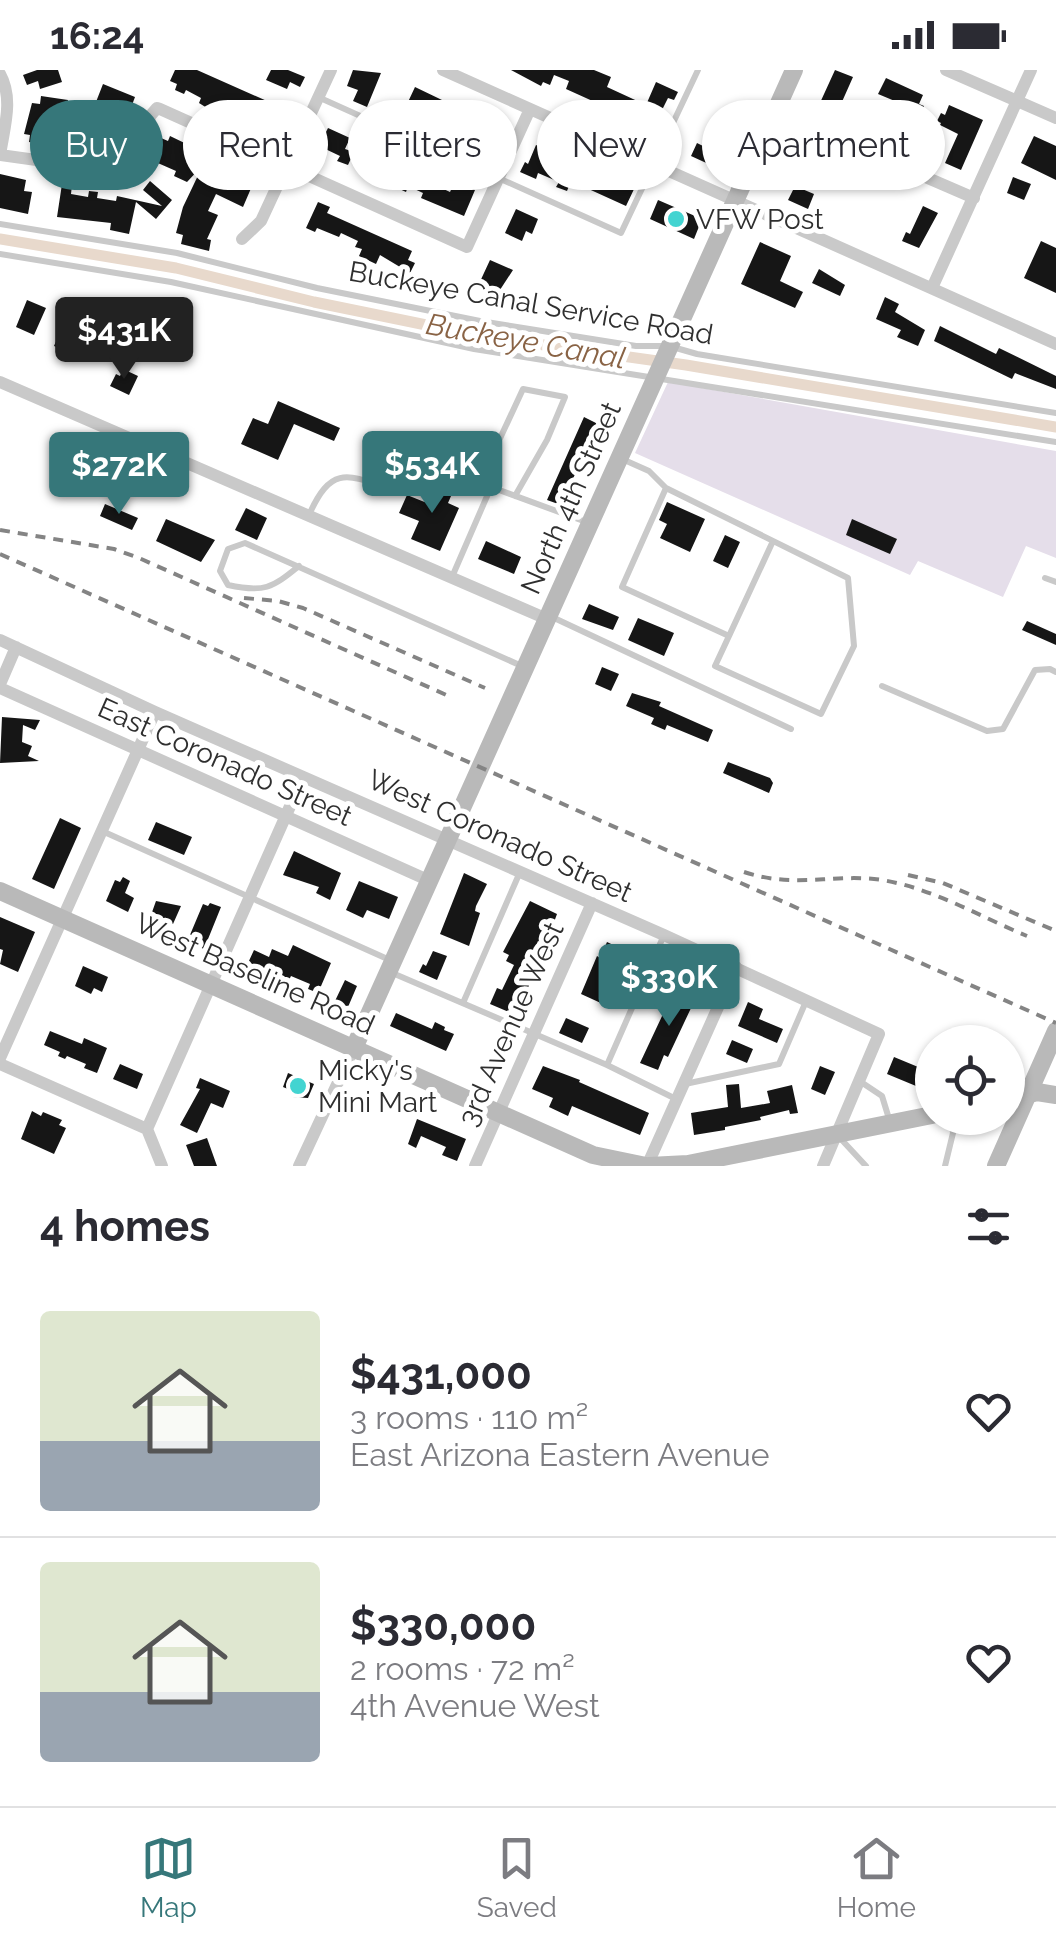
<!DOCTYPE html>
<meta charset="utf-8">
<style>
body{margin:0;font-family:Raleway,sans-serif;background:#f7f7f7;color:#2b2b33;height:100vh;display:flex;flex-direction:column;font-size:38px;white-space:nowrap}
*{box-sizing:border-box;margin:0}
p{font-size:32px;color:#7c7c81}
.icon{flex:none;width:55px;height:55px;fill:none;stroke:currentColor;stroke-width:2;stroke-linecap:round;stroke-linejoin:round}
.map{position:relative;height:1096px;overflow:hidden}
.sheet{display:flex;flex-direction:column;background:#fff;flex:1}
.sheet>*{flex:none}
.banner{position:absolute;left:30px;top:30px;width:998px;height:90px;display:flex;gap:20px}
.fabs{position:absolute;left:915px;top:955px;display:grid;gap:20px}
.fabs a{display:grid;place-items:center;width:110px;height:110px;border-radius:50%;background:#fff;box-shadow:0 2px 8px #0004;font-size:50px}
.price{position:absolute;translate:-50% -85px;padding:0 22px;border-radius:10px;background:#36777a;color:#fff;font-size:32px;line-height:65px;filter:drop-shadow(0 2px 5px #0008)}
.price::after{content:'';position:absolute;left:50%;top:60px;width:30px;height:22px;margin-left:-15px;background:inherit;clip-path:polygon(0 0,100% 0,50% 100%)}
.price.selected{background:#222;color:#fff}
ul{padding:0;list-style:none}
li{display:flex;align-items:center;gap:30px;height:250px;padding:0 40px}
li+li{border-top:2px solid #e1e1e2}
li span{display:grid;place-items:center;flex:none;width:280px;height:200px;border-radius:10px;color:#555}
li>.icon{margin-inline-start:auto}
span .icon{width:120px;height:120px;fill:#fffc;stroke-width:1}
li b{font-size:42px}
h2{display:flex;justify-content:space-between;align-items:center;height:120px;padding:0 40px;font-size:42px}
.pill{padding:0 35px;border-radius:45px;background:#fff;box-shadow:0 2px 8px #0004;font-size:35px;line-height:90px}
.pill.selected{background:#36777a;color:#fff}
.status{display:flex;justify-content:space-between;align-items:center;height:70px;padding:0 50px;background:#fff;direction:ltr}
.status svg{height:28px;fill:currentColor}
.dock{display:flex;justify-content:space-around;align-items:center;height:140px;border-top:2px solid #e1e1e2;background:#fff;font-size:28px;color:#7c7c81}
.dock a{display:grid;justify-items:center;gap:5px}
.dock .selected{color:#36777a}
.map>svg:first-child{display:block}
.green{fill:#e5deea}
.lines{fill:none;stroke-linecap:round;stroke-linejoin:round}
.canal{stroke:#e8d9cc;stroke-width:11}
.building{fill:#161616}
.lane{stroke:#c9c9c9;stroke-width:6}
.street{stroke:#c9c9c9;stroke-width:12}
.secondary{stroke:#b9b9b9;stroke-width:18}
.rail{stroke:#848484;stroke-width:4;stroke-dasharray:10 8;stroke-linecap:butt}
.poi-dot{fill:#43d4d1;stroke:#fff;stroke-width:4}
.labels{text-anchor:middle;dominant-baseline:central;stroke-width:10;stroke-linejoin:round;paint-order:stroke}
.poi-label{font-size:28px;fill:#2f2f2f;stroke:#fff;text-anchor:start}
.street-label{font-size:28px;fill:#2f2f2f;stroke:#fff}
.water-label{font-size:30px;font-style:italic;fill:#896345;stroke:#fff}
</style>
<div class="status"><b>16:24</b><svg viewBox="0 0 49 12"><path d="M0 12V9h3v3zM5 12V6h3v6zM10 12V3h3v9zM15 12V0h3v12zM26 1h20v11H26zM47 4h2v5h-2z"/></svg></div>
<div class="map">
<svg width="1056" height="1096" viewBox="0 0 1056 1096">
<rect width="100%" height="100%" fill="#fff"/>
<path class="green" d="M668 312 1056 381V488L1026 476 1003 527 918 491 910 505 635 383Z"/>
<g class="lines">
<path class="canal" d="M0 169 176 198 314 232 480 266 686 295 1056 357"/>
</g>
<path class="building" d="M37 0H58L62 12 40 19 38 11 27 15 23 5Z
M175 0H197L294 43 287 60 278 56 274 67 246 55 248 49 242 46 244 43 229 37 224 47 215 43 199 33 201 28 186 20 184 24 175 20 177 14 170 11Z
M271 0H288L305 7 300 17 290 12 287 19 266 10Z
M353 0 381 3 367 37 353 31 358 20 347 16Z
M511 0H594L611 7 607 17 646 35 656 12 678 22 674 30 668 28 660 44 659 49 666 52 659 66 637 56 639 52 566 19 569 11 554 5 550 15 543 12 541 16Z
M835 0 853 7 837 43 819 35Z
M886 8 923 25 919 34 924 36 919 48 899 40 902 34 878 24Z
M103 14 135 27 132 35 125 32 118 48 126 52 115 80 108 77 105 83 80 73Z
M415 17 469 43 461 62 446 55 439 70 431 66 438 49 415 39 409 51 401 47Z
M41 26 68 30 65 49 56 48 54 65 59 66 57 77 29 72 30 65 24 64 32 33 40 34Z
M949 35 983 50 961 100 945 93 958 64 940 55 941 53 937 51 941 43 945 45Z
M494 49 499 73 495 74 498 85 478 89 476 79 481 78 476 52Z
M328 58 350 68 345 79 354 82 348 95 337 91 340 86 319 76Z
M170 66 197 79 194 87 201 92 219 100 223 89 250 103 245 113 252 116 243 137 216 124 208 141 218 145 207 169 211 170 209 181 181 174 183 165 176 163 183 137 203 95 187 112 174 106 176 101 151 90 161 68 168 71Z
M1034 66 1056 76V110L1021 93Z
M795 69 823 83 816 97 788 84Z
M697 73 721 85 715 97 691 86Z
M536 75 635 117 626 136 571 111 567 121 556 117 559 112 538 103 536 109 520 102 525 92 528 94Z
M855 93 879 105 874 116 850 104Z
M390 94 450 122 455 111 475 120 464 146 421 128 423 123 408 116 406 122 382 111Z
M0 104 26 110 24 121 32 122 28 144 0 138Z
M1013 107 1031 114 1024 130 1007 123Z
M150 111 172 130 156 149 136 132 129 164 110 160 111 153 57 147 62 114 72 115 71 124 88 127 89 121 98 122 97 128 116 131 117 126 162 136 143 120Z
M795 116 814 124 808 139 788 130Z
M658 130 702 149 694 169 650 149Z
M318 132 330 137 327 143 412 181 408 190 415 193 410 203 380 185 376 194 359 186 362 179 355 177 358 171 341 163 339 167 317 158 315 162 306 158Z
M923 136 938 143 919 178 902 171 906 162 910 164Z
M516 139 538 149 532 164 526 161 522 171 505 163Z
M1041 171 1056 178V223L1024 208Z
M760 172 791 186 780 211 803 222 795 238 741 214Z
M490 190 513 200 496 226 477 218Z
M819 199 845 215 840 226 812 213Z
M885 227 899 234 895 242 925 260 918 276 897 267 901 260 876 249Z
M27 230 46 238 34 265 16 257Z
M79 248 91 254 77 285 54 276 65 251 76 256Z
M940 256 996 284 999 278 1056 306V319L1015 303 1012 309 934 271Z
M123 299 138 306 129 325 110 316 116 304 120 306Z
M278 331 340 358 334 371 294 354 278 390 241 374 253 348 268 354Z
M584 347 598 354 561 435 547 430Z
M436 411 454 419 448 433 459 438 440 481 411 469 419 451 399 443 407 425 427 433Z
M667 432 705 449 690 482 660 468 667 454 659 450Z
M105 434 138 448 132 460 100 446Z
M246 438 267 448 257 470 235 460Z
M166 449 215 470 201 492 156 471Z
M852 449 897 469 890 484 846 465Z
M725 465 740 472 728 498 713 491Z
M486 471 521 487 514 504 478 489Z
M589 534 619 547 613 560 582 549Z
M638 548 674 563 664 586 628 570Z
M1027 551 1056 564V575L1022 560Z
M602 597 619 604 611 621 595 614Z
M632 623 661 632 659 636 713 660 708 672 667 655 665 660 651 654 654 648 626 636Z
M2 647 40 650 35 660 23 655 22 672 32 676 28 686 39 691 0 693Z
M728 692 770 708 773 713 769 723 723 703Z
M60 748 81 758 54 819 32 809Z
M156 752 192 767 184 785 148 770Z
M294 781 341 803 330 830 316 823 319 817 283 805Z
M464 803 487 814 476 836 475 841 480 843 469 876 440 864Z
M123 807 130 811 125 823 134 828 128 842 106 831 115 810 120 812Z
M359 811 398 827 389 849 367 840 363 848 346 840Z
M156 831 181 836 173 854 151 845Z
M530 831 557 844 546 874 538 871 532 885 531 890 537 893 520 940 514 937 511 943 490 934 497 918 502 920 514 895 506 891 509 885 503 882Z
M210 833 221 837 204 879 187 872 203 834 208 836Z
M0 847 35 862 18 902 0 894 3 880 0 879Z
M607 872 630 883 620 906 607 900 600 917 609 921 603 934 581 924 597 886 600 888Z
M293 875 331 893 318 923 308 919 310 914 291 906 289 910 248 893 254 880 269 887 272 879 288 886Z
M433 881 447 886 437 910 419 902 423 894 426 896Z
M83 896 108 907 102 922 94 918 91 924 75 916Z
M345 910 357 916 348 937 335 931Z
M684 915 699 921 668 987 664 985 658 1000 640 993 663 944 668 947 672 942Z
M748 932 763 939 759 949 783 959 777 973 738 956Z
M396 943 432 959 435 952 445 957 444 960 454 964 446 981 390 956Z
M566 948 589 958 582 973 559 963Z
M50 961 82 974 84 968 107 978 97 1003 84 998 86 994 67 986 65 989 58 986 60 982 44 975Z
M732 970 753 979 747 993 726 984Z
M894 987 923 999 916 1016 887 1004Z
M120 994 143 1004 137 1019 113 1009Z
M543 996 580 1010 579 1012 649 1043 640 1065 572 1036 568 1046 549 1037 553 1028 532 1019Z
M820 996 835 1002 825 1025 811 1019Z
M288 1003 314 1014 308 1028 293 1027 295 1022 283 1017Z
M200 1008 230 1021 223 1038 211 1033 197 1063 180 1055 200 1019 196 1018Z
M739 1014 741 1038 770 1033 767 1021 792 1015 798 1043 790 1044 789 1040 760 1047 761 1050 725 1057V1060L694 1065 691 1043 728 1037 726 1015Z
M32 1041 41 1046 43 1042 62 1050 59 1055 66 1058 54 1084 21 1069Z
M417 1049 466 1069 457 1091 442 1085 446 1077 421 1066 416 1078 408 1074Z
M207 1068 217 1096H194L186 1075Z"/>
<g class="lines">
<path class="lane" d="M318 27 621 163 698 0
M0 154 177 183 317 218 480 251 636 276H669L697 284 1056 343
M0 184 171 212 474 279 1056 372
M123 365C120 372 115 381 116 389 118 406 142 412 156 410L168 386
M622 389 649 401 666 418
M491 417 490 390 523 319 565 327 547 370 515 426
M666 418 848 508 854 576 821 644 715 596 729 566 622 517Z
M309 445C332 393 349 405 395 421
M299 496C272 518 264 523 228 515L220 501 228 479 245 473 524 597
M452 507 491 417 589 453
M1045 508 1056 512
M552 547 791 659
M729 566 773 471
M882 616 987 661 1003 659 1035 600 1050 599 1056 602
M102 761 392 891
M390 902 607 995 676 1029
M463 933 520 802
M607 995 664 865
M861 1012 882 1026 890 1052
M685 1014 779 994 807 929
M840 1068 866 1096
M945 1096 953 1063 951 1048"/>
<path class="street" d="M443 0 1056 274
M946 0 1056 48
M0 4C14 29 4 58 0 85L122 102 151 45 157 38 160 39 467 177 530 39
M775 42 974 128
M242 169 261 151 331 0
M932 218 1031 0
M0 312 547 549
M0 570 155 642 664 865 879 964 823 1096
M0 614 16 577
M0 618 430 811
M0 988 155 642
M0 994 147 1059
M147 1059 303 707
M147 1059 162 1096
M299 1096 354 978
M475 1096 592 833
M647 1096 736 897"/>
<path class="secondary" d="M0 821 593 1085 646 1096
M354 978 794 0
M1008 1030 1037 1022 1056 1025
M649 1096 688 1094 932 1045
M996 1096 1056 961"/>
<path class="rail" d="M0 460 114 479 139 488 453 628
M0 484 1056 953
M244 528 278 531 303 538 485 618
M744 802C795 819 834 803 882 810 932 818 981 847 1027 866
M908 805 943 813 1056 861"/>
</g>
<g class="poi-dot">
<circle cx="676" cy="149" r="10"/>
<circle cx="298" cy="1016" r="10"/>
</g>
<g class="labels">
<g class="poi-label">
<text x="696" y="149">VFW Post</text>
<text x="318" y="1000">Micky's<tspan x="318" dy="32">Mini Mart</tspan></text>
</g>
<g class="street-label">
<text transform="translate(531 233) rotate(10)">Buckeye Canal Service Road</text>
<text transform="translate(571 428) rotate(-66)">North 4th Street</text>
<text transform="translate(225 692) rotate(24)">East Coronado Street</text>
<text transform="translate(500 766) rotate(24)">West Coronado Street</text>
<text transform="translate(255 904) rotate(24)">West Baseline Road</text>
<text transform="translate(511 954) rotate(-66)">3rd Avenue West</text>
</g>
<g class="water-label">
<text transform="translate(526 271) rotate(10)">Buckeye Canal</text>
</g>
</g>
</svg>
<div class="fabs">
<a><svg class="icon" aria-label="locate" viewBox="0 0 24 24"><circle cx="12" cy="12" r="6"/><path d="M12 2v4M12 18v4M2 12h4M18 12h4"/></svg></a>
</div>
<b class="price selected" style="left:124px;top:312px">$431K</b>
<b class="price" style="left:432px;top:446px">$534K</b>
<b class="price" style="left:119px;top:447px">$272K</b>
<b class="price" style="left:669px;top:959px">$330K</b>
<div class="banner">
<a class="pill selected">Buy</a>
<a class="pill">Rent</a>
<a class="pill">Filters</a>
<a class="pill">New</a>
<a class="pill">Apartment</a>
</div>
</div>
<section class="sheet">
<h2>4 homes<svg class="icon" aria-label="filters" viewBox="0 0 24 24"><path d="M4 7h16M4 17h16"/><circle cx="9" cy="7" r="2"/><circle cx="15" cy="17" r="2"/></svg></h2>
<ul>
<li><span style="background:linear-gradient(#dfe7d0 65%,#9aa5b1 0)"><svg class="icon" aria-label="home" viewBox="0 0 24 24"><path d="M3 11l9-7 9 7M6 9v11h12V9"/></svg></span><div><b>$431,000</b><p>3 rooms · 110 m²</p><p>East Arizona Eastern Avenue</p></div><svg class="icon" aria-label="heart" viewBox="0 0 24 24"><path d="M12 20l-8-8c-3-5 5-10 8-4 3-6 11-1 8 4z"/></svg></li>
<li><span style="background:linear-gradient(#dfe7d0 65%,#9aa5b1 0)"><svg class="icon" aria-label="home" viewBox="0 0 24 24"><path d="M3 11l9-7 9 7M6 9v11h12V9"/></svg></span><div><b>$330,000</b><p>2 rooms · 72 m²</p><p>4th Avenue West</p></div><svg class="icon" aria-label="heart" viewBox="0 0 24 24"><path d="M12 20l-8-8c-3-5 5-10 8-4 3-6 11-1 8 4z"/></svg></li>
</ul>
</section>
<nav class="dock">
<a class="selected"><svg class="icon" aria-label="map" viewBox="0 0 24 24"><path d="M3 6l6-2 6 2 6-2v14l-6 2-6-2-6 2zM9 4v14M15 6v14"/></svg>Map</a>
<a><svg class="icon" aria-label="saved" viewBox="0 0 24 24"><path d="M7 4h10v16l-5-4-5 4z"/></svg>Saved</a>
<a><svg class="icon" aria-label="home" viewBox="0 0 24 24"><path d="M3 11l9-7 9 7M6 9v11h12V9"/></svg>Home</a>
</nav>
